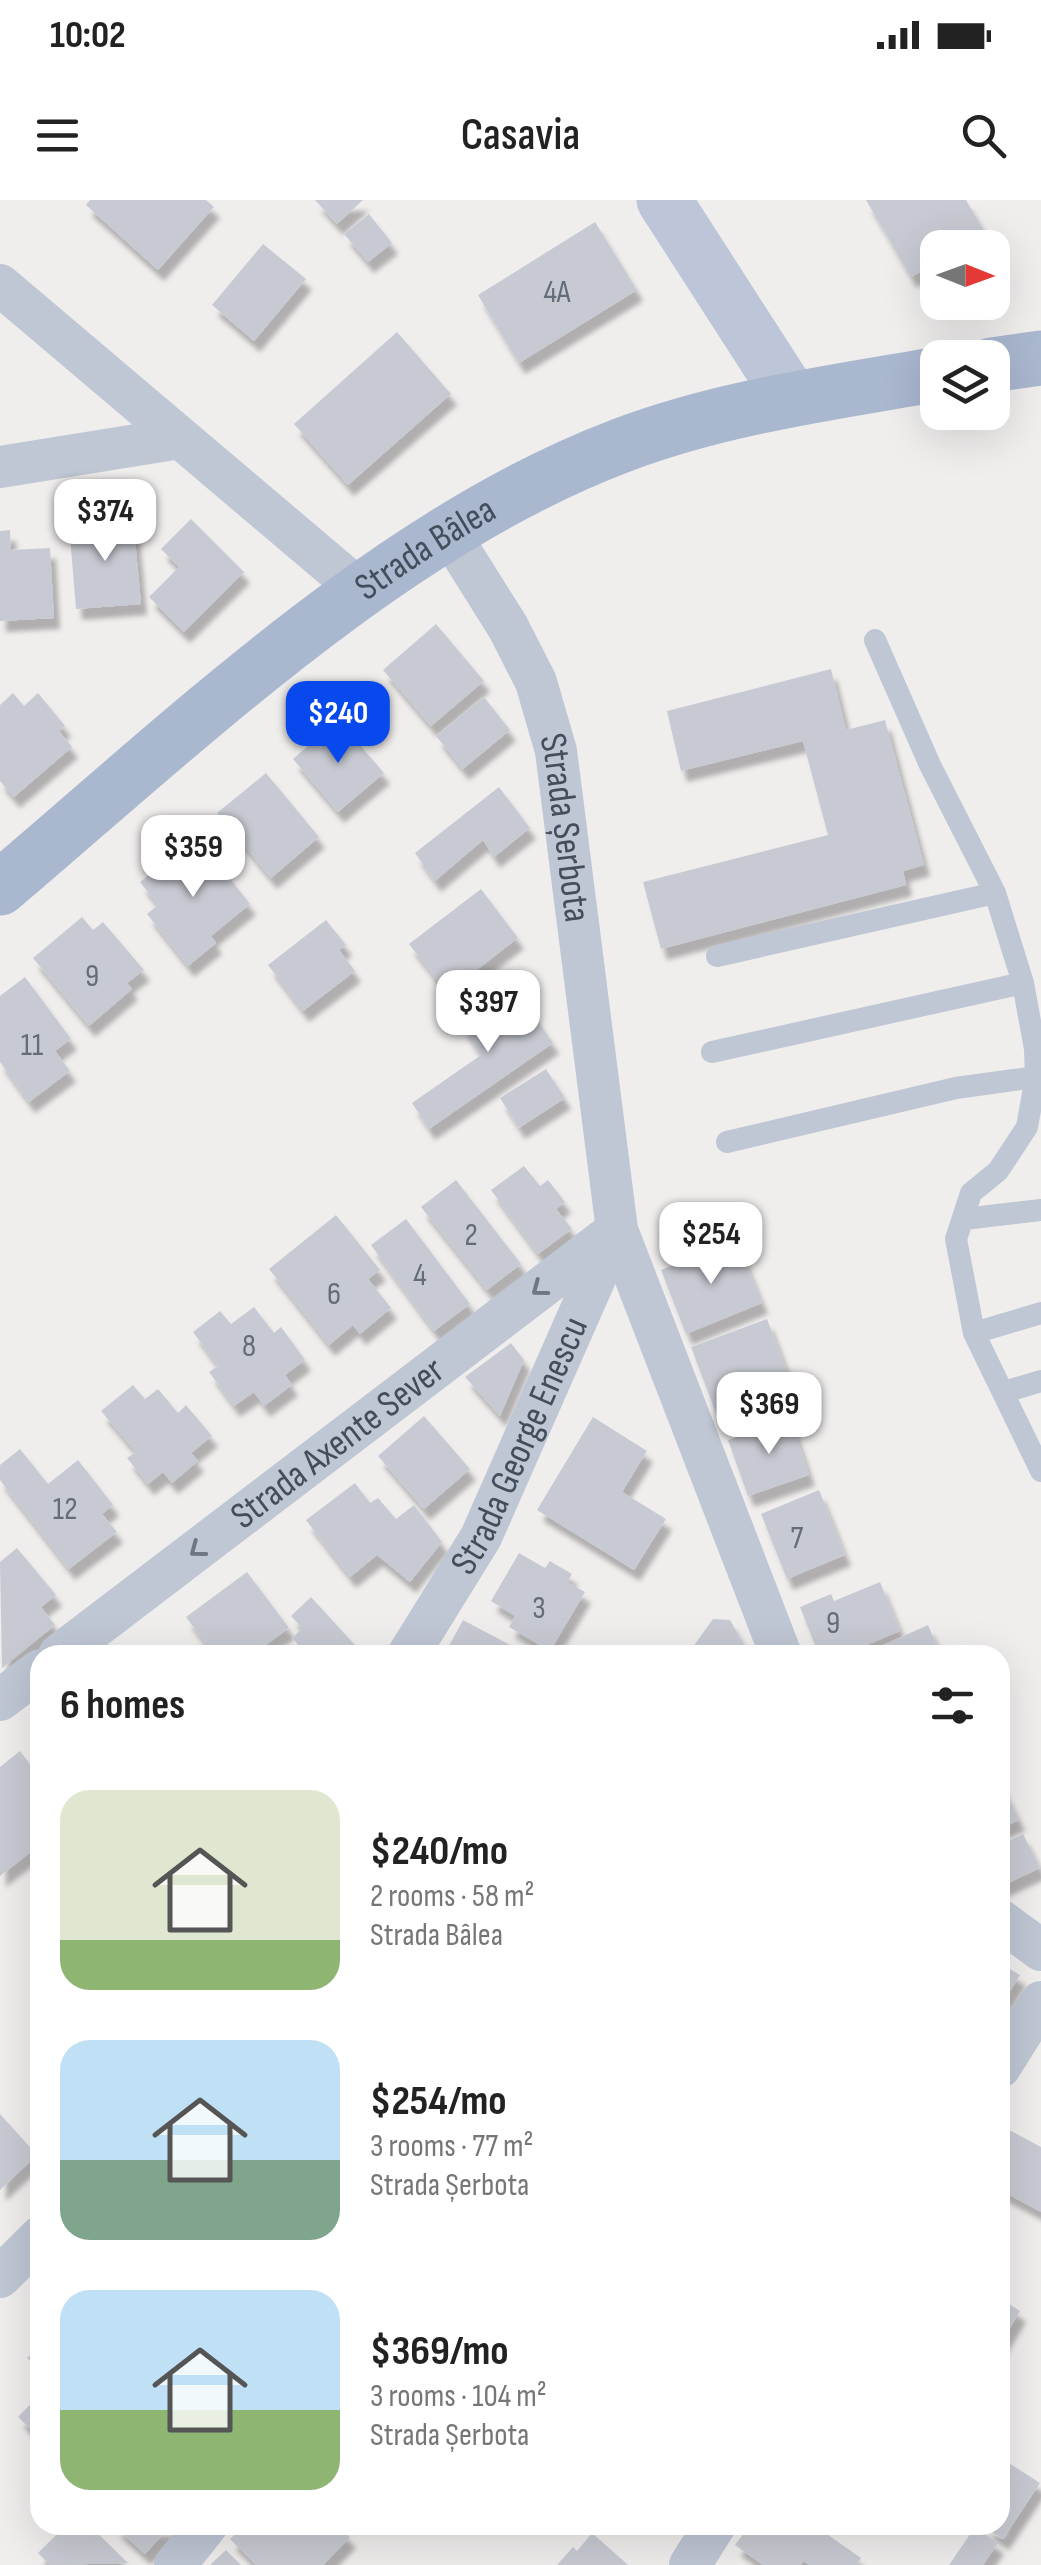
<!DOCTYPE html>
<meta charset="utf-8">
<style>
body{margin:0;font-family:"Sofia Sans Condensed",sans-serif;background:#f6f6f6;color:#222;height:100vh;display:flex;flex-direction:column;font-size:38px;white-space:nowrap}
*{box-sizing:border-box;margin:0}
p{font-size:32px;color:#767676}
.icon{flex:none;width:55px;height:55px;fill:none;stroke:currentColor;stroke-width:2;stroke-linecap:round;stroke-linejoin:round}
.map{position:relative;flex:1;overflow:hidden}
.sheet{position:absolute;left:30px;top:1445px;width:980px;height:890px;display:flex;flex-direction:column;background:#fff;border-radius:30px;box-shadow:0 10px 40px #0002}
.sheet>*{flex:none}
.needle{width:65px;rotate:91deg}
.buttons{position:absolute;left:920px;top:30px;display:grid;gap:20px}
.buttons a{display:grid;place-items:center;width:90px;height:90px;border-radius:20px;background:#fff;box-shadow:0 10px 40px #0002;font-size:50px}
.price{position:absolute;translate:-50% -85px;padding:0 22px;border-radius:20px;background:#fff;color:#222;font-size:32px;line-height:65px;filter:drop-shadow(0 2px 5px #0008)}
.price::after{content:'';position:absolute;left:50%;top:60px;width:30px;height:22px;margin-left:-15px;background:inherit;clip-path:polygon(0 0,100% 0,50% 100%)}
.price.current{background:#0849ee;color:#fff}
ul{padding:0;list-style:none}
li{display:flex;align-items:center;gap:30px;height:250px;padding:0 30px}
li span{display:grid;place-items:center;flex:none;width:280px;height:200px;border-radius:30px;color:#555}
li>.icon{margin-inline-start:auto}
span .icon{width:120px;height:120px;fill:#fffc;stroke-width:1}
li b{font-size:42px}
h2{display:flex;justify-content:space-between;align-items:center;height:120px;padding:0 30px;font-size:42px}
.status{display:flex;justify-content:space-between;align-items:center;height:70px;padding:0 50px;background:#fff;direction:ltr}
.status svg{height:28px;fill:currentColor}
header{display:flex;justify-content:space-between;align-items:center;height:130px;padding:0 30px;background:#fff;font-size:45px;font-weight:600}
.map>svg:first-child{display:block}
.building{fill:#c8cad3;filter:url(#shadow)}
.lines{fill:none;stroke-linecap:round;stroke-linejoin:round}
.lane{stroke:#bfc6d4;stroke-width:22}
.street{stroke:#bfc6d4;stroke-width:42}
.secondary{stroke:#bdc6d8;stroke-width:55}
.primary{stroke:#a9b7cf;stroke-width:55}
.oneway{stroke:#6e7786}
.labels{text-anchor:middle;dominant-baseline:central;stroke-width:9;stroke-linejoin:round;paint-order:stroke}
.number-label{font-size:32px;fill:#646c7a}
.street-label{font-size:38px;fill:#434d5c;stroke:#fff}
</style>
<div class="status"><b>10:02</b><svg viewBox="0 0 49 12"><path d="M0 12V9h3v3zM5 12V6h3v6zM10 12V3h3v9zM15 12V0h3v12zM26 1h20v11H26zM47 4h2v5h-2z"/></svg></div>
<header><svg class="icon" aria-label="menu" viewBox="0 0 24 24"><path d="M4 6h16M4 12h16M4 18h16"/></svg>Casavia<svg class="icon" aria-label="search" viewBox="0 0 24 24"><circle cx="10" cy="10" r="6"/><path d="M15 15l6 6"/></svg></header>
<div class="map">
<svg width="1041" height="2365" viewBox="0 0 1041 2365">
<defs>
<filter id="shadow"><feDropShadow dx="6" dy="11" stdDeviation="2.5" flood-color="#0004"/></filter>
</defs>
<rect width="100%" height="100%" fill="#f0eded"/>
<path class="building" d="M90 0H206L214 7 158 70 86 5Z
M315 0H363L337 24Z
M866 0H966L986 34 963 48H938V62L911 77Z
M369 14 392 43 368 62 344 34Z
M595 22 637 90 519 163 478 95Z
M263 44 306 79 254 141 212 105Z
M397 132 451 194 348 285 294 224Z
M133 318 141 404 76 409 69 324Z
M191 319 244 372 184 432 149 397 179 367 161 349Z
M10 330 11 350 50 348 54 418 0 421V331Z
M436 424 484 481 431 526 383 470Z
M831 469 846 530 885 520 924 665 903 671 906 685 661 749 643 682 828 635 803 541 681 571 667 511Z
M13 493 24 506 38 493 65 526 59 531 72 547 14 597 0 581V505Z
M484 497 510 530 463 569 436 536Z
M338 520 384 573 338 612 293 559Z
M266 573 319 637 271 678 217 613Z
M499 587 530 628 494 657 483 640 435 681 415 653Z
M197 637 250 704 211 736 216 743 188 766 147 714 158 705 140 682Z
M481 689 518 738 447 793 409 744Z
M82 717 93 730 103 722 144 770 127 783 132 789 89 826 33 758Z
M326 720 346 745 339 750 355 771 303 811 268 765Z
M25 777 71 839 55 851 70 871 29 902 0 862V796Z
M515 787 553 843 429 929 412 903 481 855 461 825Z
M546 869 565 898 519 928 500 898Z
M524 966 540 986 548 980 565 1002 556 1009 572 1029 538 1054 491 990Z
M456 980 521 1064 487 1090 421 1007Z
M336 1015 380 1070 368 1079 391 1108 360 1134 353 1125 329 1145 269 1069Z
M406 1019 470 1104 434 1131 371 1045Z
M736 1040 762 1103 686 1134 661 1070Z
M254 1107 274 1133 281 1127 305 1160 285 1175 292 1185 264 1206 254 1192 234 1206 209 1172 218 1166 193 1132 220 1111 231 1124Z
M767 1119 792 1185 716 1213 691 1147Z
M511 1143 524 1160 500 1216 465 1177Z
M133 1185 145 1199 158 1189 178 1213 186 1205 212 1236 191 1253 198 1261 172 1283 163 1272 148 1284 127 1258 136 1252 101 1211Z
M424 1216 470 1269 424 1309 378 1256Z
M593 1217 647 1251 622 1292 666 1319 634 1370 537 1310Z
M790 1219 809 1275 748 1296 728 1240Z
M20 1249 48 1284 78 1260 113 1305 102 1314 117 1332 69 1369 0 1280V1265Z
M355 1283 370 1303 378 1298 396 1319 414 1305 442 1342 410 1382 377 1355 350 1377 306 1320Z
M819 1290 845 1355 787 1379 761 1314Z
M17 1348 56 1395 41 1407 55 1425 2 1468 0 1362Z
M519 1353 545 1368 550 1361 572 1374 567 1382 585 1392 550 1451 509 1427 515 1416 491 1401Z
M247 1372 289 1428 252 1455H214L186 1417Z
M880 1382 900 1431 842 1455H819L800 1407 831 1394 834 1401Z
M311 1397 364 1455H307L292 1438 302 1428 291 1416Z
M713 1419 730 1420 750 1455H687Z
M463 1420 529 1455H444Z
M928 1425 941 1455H861Z
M20 1551 40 1577V1645L0 1676V1567Z
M1000 1582 1019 1620 1000 1629Z
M1023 1634 1040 1668 1000 1687V1645Z
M1000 1763 1020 1775 1000 1807Z
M0 1914 37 1955 0 1990Z
M1000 1925 1041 1947V2012L1000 1990Z
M1000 2098 1020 2111 1000 2145Z
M40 2145V2170L27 2158Z
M40 2194V2238L18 2217Z
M1004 2260 1040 2283 1003 2339 981 2325H1000V2267Z
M66 2325H89L128 2363 50 2365 38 2353Z
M113 2325H171L145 2354Z
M245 2325H338L350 2337 323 2365H256L230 2339Z
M750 2325H814L861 2358 857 2365H810L803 2361 801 2365H763L735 2345Z
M975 2327 998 2343 983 2365H949Z
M592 2333 628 2365H557L573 2347 577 2351Z
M226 2350 241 2365H210Z"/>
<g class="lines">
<path class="lane" d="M875 440 930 565 995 693 1023 783 1035 849 1036 877 1027 927 998 971 971 993 956 1039 974 1133 1041 1271
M717 756 995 693
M712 852 1023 783
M727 942 956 888 1036 877
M964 1019 1041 1010
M974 1133 1041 1113
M1004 1192 1041 1181"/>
<g class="street">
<path d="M0 85 361 391"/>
<path d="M0 267 180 238"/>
<path id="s1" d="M449 333 508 427 536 482 556 551 617 1030 781 1455"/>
<path id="s2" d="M59 1455 617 1030"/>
<path id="s3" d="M408 1455 481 1337 614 1035"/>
<path d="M0 1500 40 1470"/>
<path d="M1000 1720 1041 1750"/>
<path d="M1000 1867 1041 1802"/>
<path d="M0 2077 40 2037"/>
<path d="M175 2365 207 2325"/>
<path d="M690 2365 715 2325"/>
</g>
<path class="secondary" d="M664 0 792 199"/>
<g class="primary">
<path d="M992 165 1041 158"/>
<path id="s4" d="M0 688C184 532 392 332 620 246 722 207 831 193 938 174"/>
</g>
</g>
<defs><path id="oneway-chevron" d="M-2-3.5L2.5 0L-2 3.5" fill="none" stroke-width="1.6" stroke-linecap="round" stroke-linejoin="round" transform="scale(2.5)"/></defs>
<g class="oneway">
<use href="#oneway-chevron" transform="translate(539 1089) rotate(143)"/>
<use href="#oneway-chevron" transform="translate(197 1350) rotate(143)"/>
</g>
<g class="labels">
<g class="number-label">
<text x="557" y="92">4A</text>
<text x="92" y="776">9</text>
<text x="32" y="845">11</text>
<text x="471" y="1035">2</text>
<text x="420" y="1075">4</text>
<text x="334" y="1094">6</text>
<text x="249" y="1146">8</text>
<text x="65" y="1309">12</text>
<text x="797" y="1338">7</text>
<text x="539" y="1408">3</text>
<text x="833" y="1423">9</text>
</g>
<g class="street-label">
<text stroke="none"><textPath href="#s4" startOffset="545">Strada Bâlea</textPath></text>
<text stroke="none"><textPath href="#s1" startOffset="322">Strada Șerbota</textPath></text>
<text stroke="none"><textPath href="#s2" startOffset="350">Strada Axente Sever</textPath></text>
<text stroke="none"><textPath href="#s3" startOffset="238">Strada George Enescu</textPath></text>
</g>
</g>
</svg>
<div class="buttons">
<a><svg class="needle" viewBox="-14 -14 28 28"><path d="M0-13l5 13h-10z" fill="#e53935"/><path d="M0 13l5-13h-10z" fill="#767676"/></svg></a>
<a><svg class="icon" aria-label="layers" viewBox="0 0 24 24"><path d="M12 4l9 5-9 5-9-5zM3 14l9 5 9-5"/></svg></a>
</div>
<b class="price" style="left:105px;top:364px">$374</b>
<b class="price current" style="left:338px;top:566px">$240</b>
<b class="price" style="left:193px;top:700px">$359</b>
<b class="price" style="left:488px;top:855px">$397</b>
<b class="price" style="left:711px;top:1087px">$254</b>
<b class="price" style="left:769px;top:1257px">$369</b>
<section class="sheet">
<h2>6 homes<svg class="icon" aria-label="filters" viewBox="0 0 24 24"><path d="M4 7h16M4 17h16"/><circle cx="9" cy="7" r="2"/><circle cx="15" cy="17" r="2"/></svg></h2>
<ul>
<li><span style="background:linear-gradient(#dfe7d0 75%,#8fb573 0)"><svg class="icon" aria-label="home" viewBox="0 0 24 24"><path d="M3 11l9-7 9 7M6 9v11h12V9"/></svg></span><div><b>$240/mo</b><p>2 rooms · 58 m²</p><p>Strada Bâlea</p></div></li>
<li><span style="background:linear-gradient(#bfe0f5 60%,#7fa58c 0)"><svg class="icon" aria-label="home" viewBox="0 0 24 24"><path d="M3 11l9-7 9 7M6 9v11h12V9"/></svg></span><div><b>$254/mo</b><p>3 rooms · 77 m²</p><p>Strada Șerbota</p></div></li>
<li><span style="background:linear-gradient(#bfe0f5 60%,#8fb573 0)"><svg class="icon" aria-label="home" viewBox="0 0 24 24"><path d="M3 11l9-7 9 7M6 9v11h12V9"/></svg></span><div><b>$369/mo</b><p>3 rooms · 104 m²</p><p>Strada Șerbota</p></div></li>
</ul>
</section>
</div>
